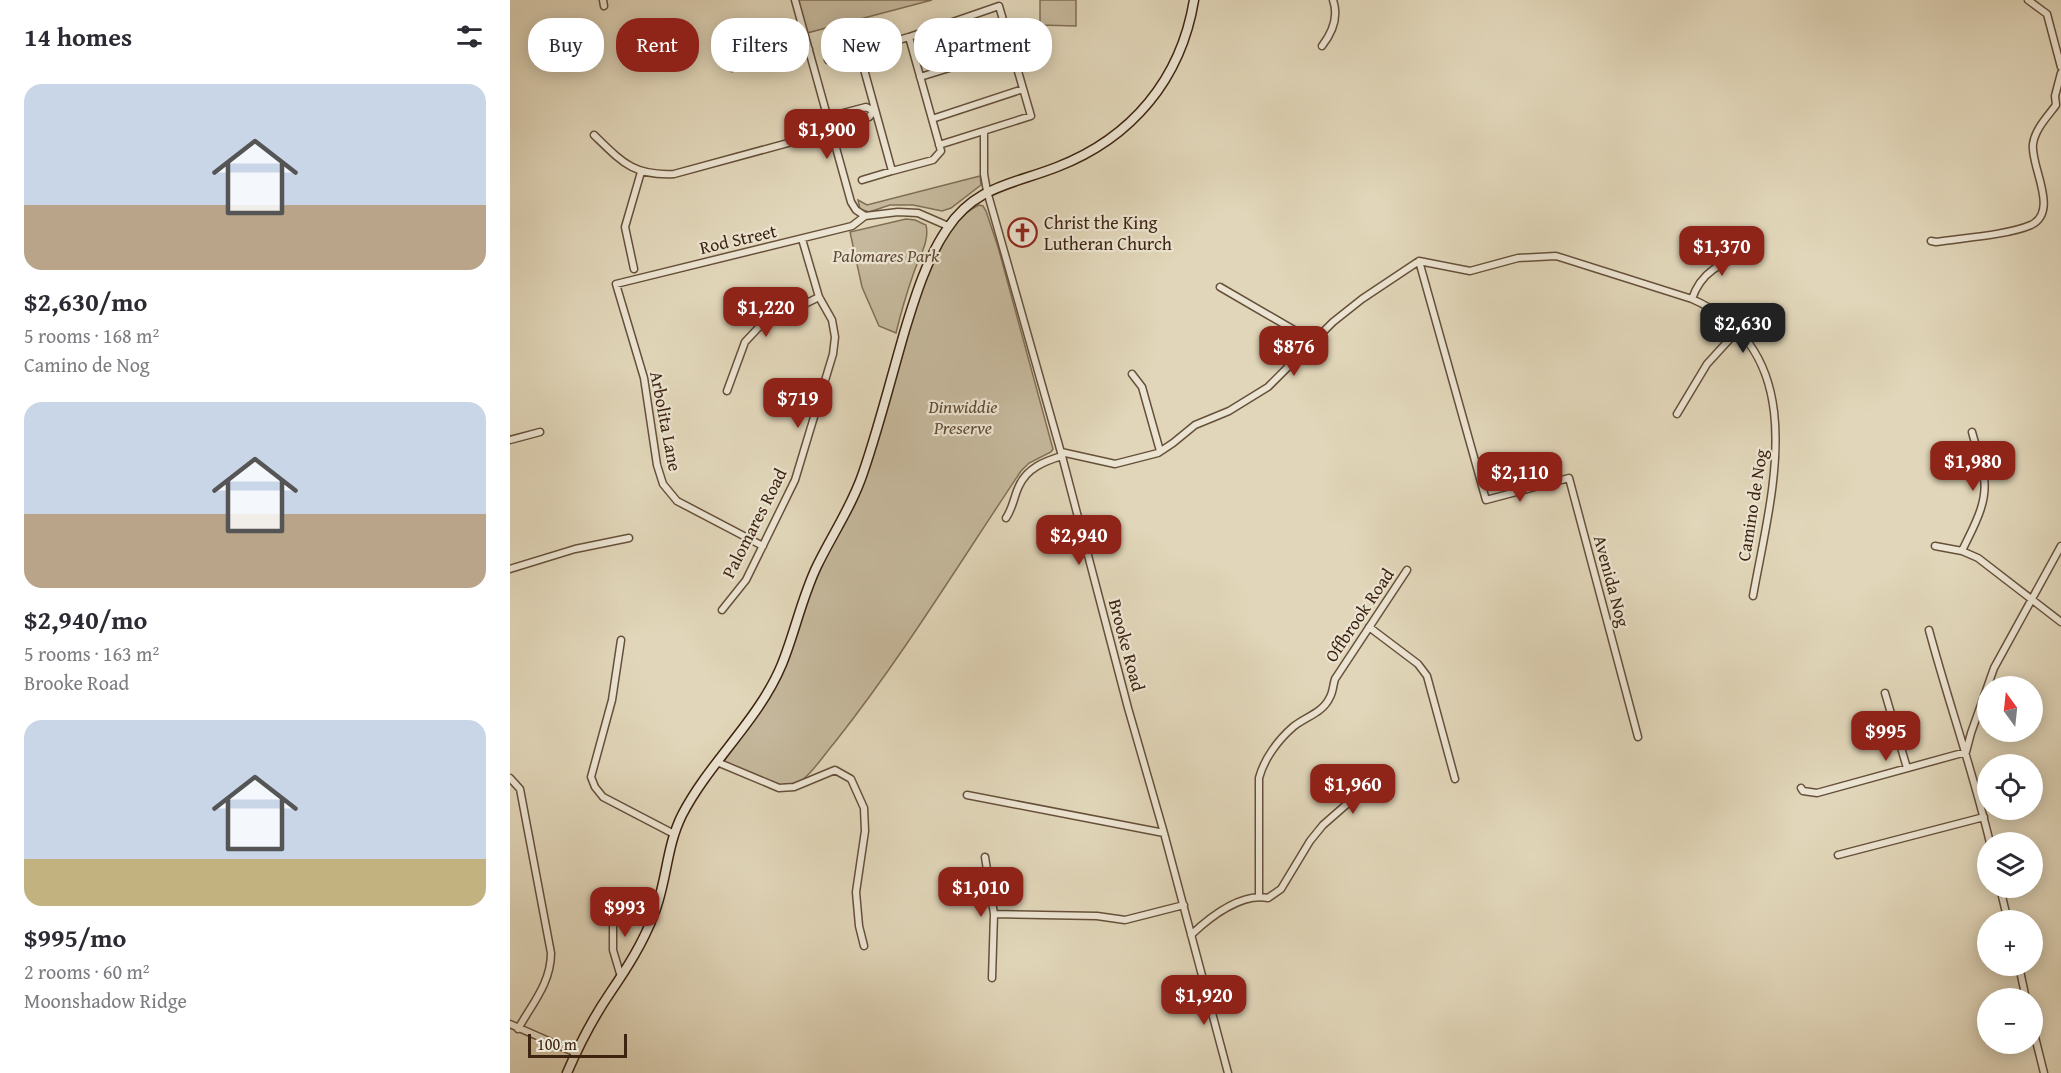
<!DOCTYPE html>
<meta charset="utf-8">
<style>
body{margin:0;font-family:"Gentium Book Plus",serif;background:#f2f2f3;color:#2b2b33;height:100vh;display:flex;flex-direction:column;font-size:22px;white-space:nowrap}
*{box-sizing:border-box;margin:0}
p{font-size:20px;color:#7c7c81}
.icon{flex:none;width:33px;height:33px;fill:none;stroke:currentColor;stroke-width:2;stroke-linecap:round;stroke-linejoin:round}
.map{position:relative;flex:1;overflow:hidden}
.sheet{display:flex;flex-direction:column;background:#fff;width:510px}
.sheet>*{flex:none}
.hud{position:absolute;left:18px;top:18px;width:570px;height:54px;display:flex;gap:12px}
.needle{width:39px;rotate:345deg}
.fabs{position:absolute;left:1467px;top:676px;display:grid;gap:12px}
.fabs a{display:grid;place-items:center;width:66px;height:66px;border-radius:50%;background:#fff;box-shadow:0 3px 15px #0003;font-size:30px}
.scale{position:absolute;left:18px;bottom:15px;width:99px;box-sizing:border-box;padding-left:6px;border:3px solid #3d2410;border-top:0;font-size:16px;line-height:21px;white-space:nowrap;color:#3d2410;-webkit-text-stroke:4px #ece4d2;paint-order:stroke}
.price{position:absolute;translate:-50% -51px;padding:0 14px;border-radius:12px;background:#8f2418;color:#fff;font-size:20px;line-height:39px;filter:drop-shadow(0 2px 3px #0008)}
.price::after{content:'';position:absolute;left:50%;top:36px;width:18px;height:14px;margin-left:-9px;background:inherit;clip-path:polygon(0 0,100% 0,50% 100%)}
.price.active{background:#222;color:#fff}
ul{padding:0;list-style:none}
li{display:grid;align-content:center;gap:12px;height:318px;padding:0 24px}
li span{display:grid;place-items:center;height:186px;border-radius:18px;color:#555}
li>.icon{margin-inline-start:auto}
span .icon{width:108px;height:108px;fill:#fffc;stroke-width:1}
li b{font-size:26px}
h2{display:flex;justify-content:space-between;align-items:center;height:72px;padding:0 24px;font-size:26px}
.pill{padding:0 21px;border-radius:24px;background:#fff;box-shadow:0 3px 15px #0003;font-size:21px;line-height:54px}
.pill.active{background:#8f2418;color:#fff}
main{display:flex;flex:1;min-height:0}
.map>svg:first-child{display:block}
.green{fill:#c5b89c;stroke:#816e56;stroke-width:1.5}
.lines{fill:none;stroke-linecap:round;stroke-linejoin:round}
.minor-casing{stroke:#66503a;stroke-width:9}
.secondary-casing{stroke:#3d2410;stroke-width:11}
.minor{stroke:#ece4d2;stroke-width:6}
.secondary{stroke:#ece4d2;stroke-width:8}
.labels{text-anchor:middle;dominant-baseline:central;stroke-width:4.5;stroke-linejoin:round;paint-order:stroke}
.poi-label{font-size:18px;fill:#3d2410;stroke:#ece4d2;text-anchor:start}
.street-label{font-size:18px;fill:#3d2410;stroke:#ece4d2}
.park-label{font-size:18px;font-style:italic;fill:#5f4933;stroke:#ece4d2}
</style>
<main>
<section class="sheet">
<h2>14 homes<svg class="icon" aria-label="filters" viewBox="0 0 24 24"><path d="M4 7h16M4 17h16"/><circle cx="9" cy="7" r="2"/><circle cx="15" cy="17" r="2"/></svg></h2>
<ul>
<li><span style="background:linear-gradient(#c9d6e8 65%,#b9a48a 0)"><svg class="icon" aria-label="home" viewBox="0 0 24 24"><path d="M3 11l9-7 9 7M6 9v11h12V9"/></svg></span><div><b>$2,630/mo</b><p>5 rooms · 168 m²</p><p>Camino de Nog</p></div></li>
<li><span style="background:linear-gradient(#c9d6e8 60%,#b9a48a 0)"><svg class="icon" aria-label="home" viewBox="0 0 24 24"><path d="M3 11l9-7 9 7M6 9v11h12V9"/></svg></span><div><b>$2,940/mo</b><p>5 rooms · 163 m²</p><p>Brooke Road</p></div></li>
<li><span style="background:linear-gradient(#c9d6e8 75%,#c2b280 0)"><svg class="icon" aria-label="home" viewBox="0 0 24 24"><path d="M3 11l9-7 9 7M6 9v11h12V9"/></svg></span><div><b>$995/mo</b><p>2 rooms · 60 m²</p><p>Moonshadow Ridge</p></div></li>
</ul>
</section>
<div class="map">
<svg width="1551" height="1073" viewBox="0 0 1551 1073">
<rect width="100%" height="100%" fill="#e1d6b9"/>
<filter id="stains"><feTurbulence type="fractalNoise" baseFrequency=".00333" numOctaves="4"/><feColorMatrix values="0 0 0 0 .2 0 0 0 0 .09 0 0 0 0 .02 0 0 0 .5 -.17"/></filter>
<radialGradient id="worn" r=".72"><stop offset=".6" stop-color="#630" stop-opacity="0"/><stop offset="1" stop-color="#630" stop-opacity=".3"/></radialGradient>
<path class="green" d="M288 0H422L297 33Z
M530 0H566V26L530 25Z
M470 176 471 185 441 208 432 211 403 205H380L359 212 350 209 348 200 357 205Z
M469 205 473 206 476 211 488 247 543 449 541 452 519 463 511 471C450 562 393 656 325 742 317 751 299 778 289 782 258 793 239 777 214 761L259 699 275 667 286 627 310 568 356 470 418 268C430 246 445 216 469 205Z
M396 219 405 220 416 225C420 241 409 257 404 272 397 292 391 312 386 333L369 326 352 287 340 232Z"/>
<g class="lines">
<defs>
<path id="minor" d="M93 0 94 6
M285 0 341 202 346 210 355 216 388 212 408 213 438 226
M1518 0 1537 14 1551 67
M399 37 489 6 521 116 429 145
M812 46C822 33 829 17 823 0
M318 60 399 37 431 151 423 160 382 171 349 51
M222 68 299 49
M410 77 501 49
M318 117 356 107 364 111 359 117 321 128
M422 119 513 89
M474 131V174L477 191 552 456 618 708 654 833 718 1073
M84 135C112 162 123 176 164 174L322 131
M352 180 382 171
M1421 241 1426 242C1452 238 1498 235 1521 225 1550 211 1520 166 1523 144 1525 129 1538 116 1546 105L1545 96 1551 73
M909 261 976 500 1059 478 1128 737
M124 269 115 227 131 172
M710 287 803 341
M1182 299C1191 271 1212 263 1237 253
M622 374 632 387 650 451
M217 391 235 342 250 326 309 297
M1167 414 1197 364 1228 330
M0 440 30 432
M551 452 605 464 648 453 663 443 685 425 719 411 758 387 823 322 852 299 909 261 960 271 1008 258 1046 256 1182 299C1305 353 1261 494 1243 596
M496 518C503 508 504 496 509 486 517 468 535 461 552 456
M253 546 167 501 153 484 147 465 134 378 106 284 342 226 355 216
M1425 546 1452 551 1468 558 1551 622
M1452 551C1462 529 1478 504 1474 478 1472 463 1466 447 1462 432
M0 569 65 549 119 538
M212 610 236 580 285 480 323 354 325 337 322 320 309 297 292 239
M859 627 908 664 917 676 945 779
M1419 630C1438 701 1463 771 1480 843
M111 640 102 700 81 777 85 787 93 797 164 834
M1375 693 1397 768
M207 762 269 788 284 787 325 770 341 779 354 808 355 831 346 892 349 926 354 946
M0 778 10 789 41 953C41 983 22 1004 8 1029
M1291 788 1293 791 1307 793 1456 752 1461 733 1484 668 1551 546
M457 795 654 833
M1328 855 1474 817
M475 857 484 914 482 978
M1490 888 1498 921
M749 897V778C754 759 768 740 783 727 795 717 813 713 820 697 823 692 823 685 825 679L897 570
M103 901V950L111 977
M484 914 587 916 615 920 674 905
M681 935C700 917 731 893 758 898L771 889 800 841 813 825 837 804 849 784
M1509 966 1516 999
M0 1024 66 1053
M1522 1025 1534 1073"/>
<path id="secondary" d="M57 1073C69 1045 83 1018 100 993 117 968 133 943 144 914 157 882 156 847 172 815 200 761 249 720 272 664 285 632 292 597 307 566 322 535 342 506 353 473 369 427 381 378 395 330 405 297 417 258 437 229 465 186 504 184 547 167 622 138 671 79 684 0"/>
</defs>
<use href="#minor" class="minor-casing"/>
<use href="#secondary" class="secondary-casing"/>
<use href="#minor" class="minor"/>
<use href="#secondary" class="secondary"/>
</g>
<defs>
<symbol id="church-ring" viewBox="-11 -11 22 22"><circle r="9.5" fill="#ece4d2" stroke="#8f2418" stroke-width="1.5"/><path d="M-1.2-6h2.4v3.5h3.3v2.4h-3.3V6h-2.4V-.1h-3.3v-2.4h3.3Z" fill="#8f2418"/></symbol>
</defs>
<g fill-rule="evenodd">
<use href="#church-ring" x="496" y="216" width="33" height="33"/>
</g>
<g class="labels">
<g class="poi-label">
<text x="534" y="222">Christ the King<tspan x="534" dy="21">Lutheran Church</tspan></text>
</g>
<g class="street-label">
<text transform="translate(228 239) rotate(-13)">Rod Street</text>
<text transform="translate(156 421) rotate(79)">Arbolita Lane</text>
<text transform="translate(1242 505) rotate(-81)">Camino de Nog</text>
<text transform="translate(244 523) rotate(-63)">Palomares Road</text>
<text transform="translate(1102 581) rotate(75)">Avenida Nog</text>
<text transform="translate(849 615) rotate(-56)">Offbrook Road</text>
<text transform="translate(617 645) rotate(75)">Brooke Road</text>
</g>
<g class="park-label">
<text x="376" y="255">Palomares Park</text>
<text x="453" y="406">Dinwiddie<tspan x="453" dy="21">Preserve</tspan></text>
</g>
</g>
<rect width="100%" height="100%" filter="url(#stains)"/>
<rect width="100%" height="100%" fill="url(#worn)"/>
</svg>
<div class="fabs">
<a><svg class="needle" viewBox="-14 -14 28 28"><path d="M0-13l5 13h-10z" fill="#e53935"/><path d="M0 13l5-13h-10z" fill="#7c7c81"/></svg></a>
<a><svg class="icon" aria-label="locate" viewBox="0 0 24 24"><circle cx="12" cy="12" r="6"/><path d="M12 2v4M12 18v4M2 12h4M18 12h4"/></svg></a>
<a><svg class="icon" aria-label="layers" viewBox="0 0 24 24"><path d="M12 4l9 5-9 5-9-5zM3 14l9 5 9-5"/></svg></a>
<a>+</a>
<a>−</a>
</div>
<div class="scale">100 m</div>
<b class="price" style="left:317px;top:160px">$1,900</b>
<b class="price" style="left:1212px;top:277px">$1,370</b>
<b class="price" style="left:256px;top:338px">$1,220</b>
<b class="price active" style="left:1233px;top:354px">$2,630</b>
<b class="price" style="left:784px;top:377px">$876</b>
<b class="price" style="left:288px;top:429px">$719</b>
<b class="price" style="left:1463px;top:492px">$1,980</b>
<b class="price" style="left:1010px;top:503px">$2,110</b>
<b class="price" style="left:569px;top:566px">$2,940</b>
<b class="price" style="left:1376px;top:762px">$995</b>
<b class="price" style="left:843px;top:815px">$1,960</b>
<b class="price" style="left:471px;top:918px">$1,010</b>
<b class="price" style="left:115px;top:938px">$993</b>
<b class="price" style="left:694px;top:1026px">$1,920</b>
<div class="hud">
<a class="pill">Buy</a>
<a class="pill active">Rent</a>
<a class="pill">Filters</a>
<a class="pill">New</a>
<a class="pill">Apartment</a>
</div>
</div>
</main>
